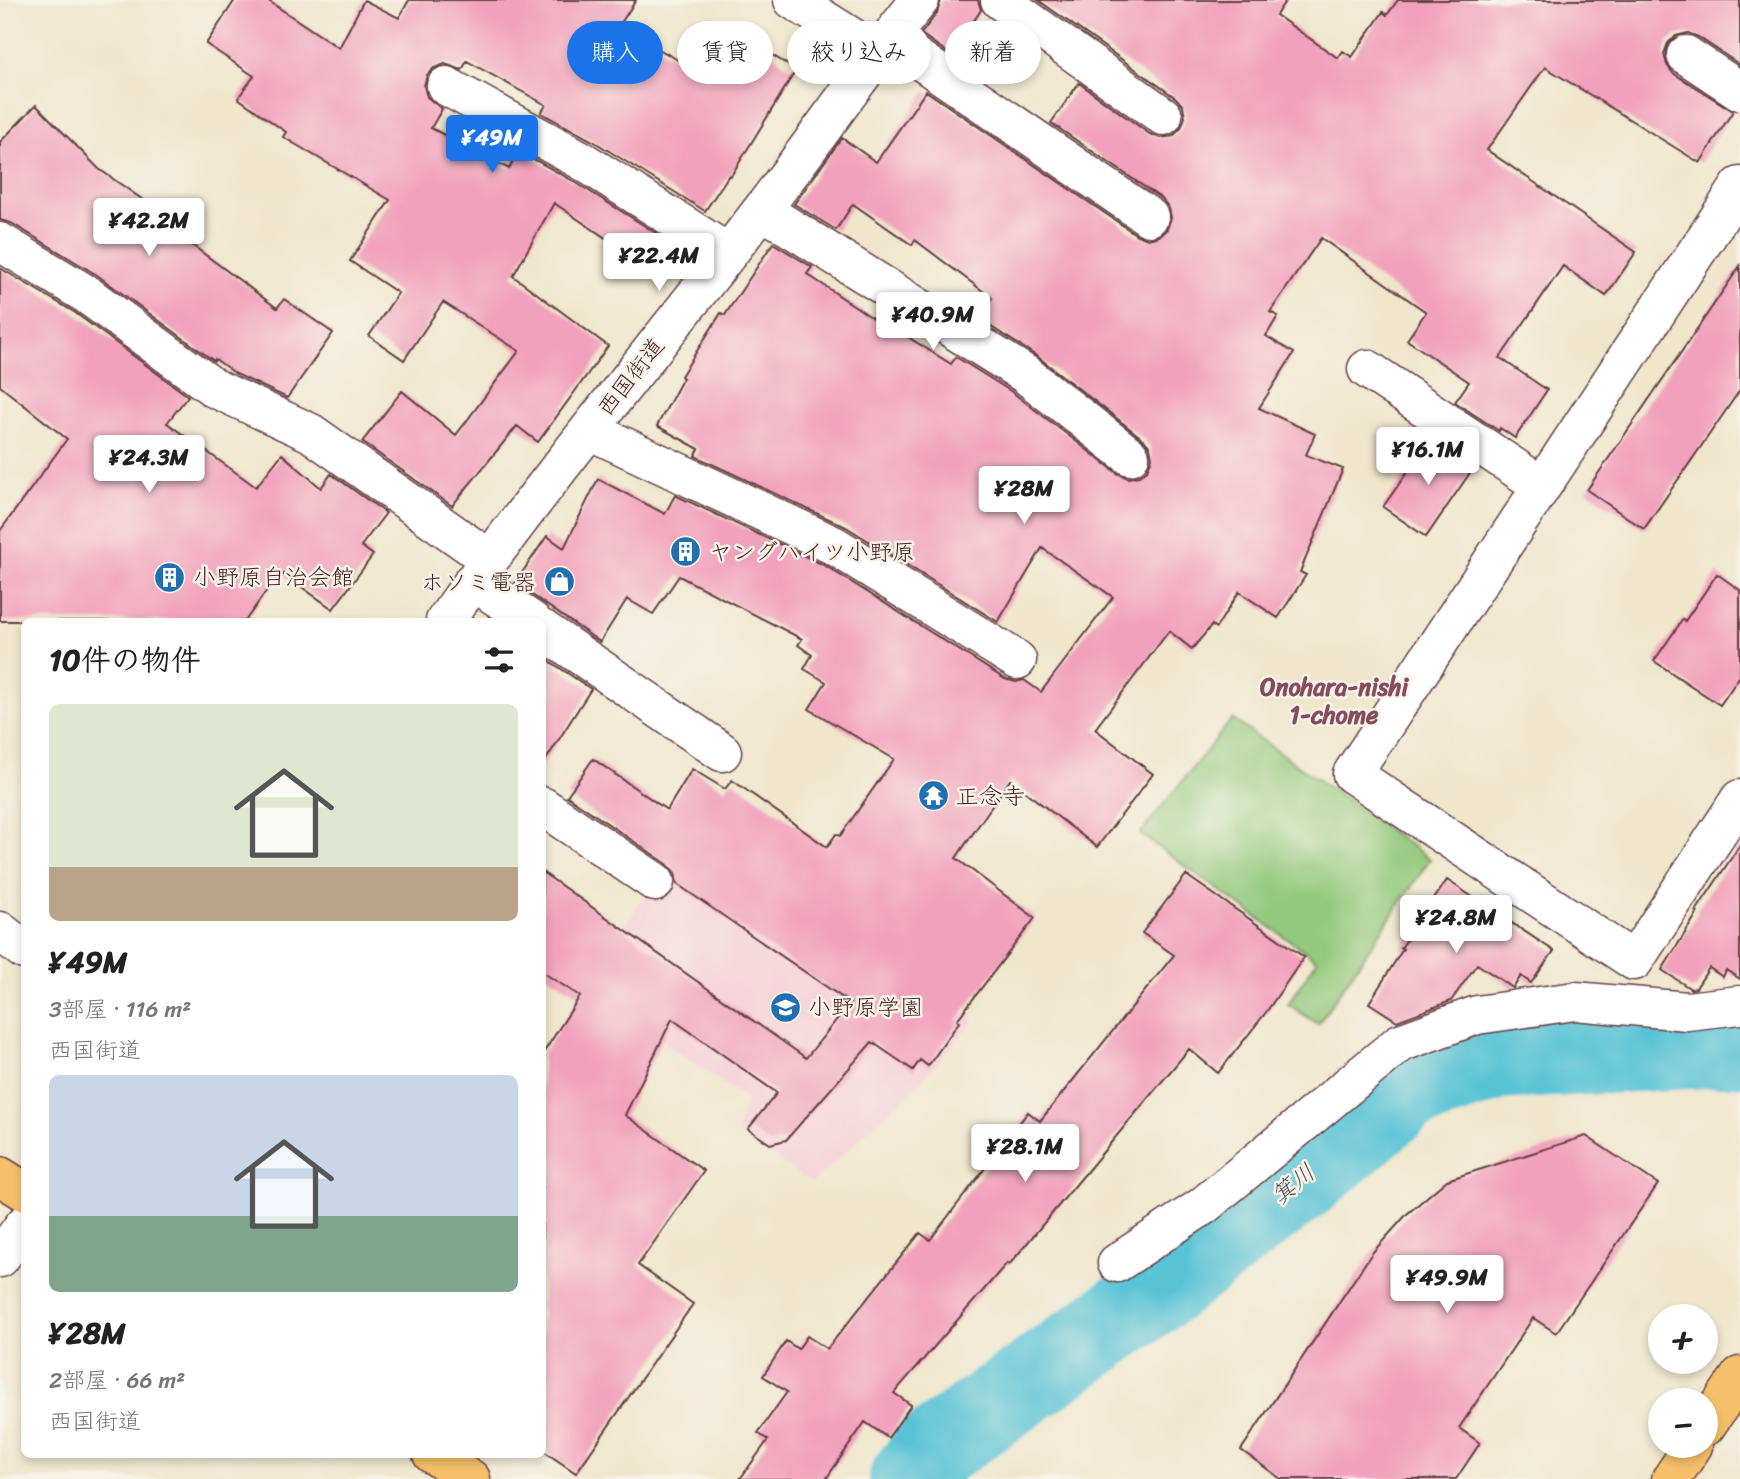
<!DOCTYPE html>
<html lang="ja">
<meta charset="utf-8">
<style>
body{margin:0;font-family:Sriracha,"Klee One",sans-serif;background:#f6f6f6;color:#222;height:100vh;display:flex;flex-direction:column;font-size:26px;white-space:nowrap}
*{box-sizing:border-box;margin:0}
p{font-size:23px;color:#767676}
.icon{flex:none;width:38px;height:38px;fill:none;stroke:currentColor;stroke-width:2;stroke-linecap:round;stroke-linejoin:round}
.map{position:relative;flex:1;overflow:hidden}
.drawer{position:absolute;left:21px;top:618px;width:525px;height:840px;display:flex;flex-direction:column;background:#fff;border-radius:10px;box-shadow:0 4px 10px #0003}
.drawer>*{flex:none}
.guide{position:absolute;left:567px;top:21px;width:665px;height:63px;display:flex;gap:14px}
.controls{position:absolute;left:1648px;top:1304px;display:grid;gap:14px}
.controls a{display:grid;place-items:center;width:70px;height:70px;border-radius:50%;background:#fff;box-shadow:0 4px 10px #0003;font-size:35px}
.price{position:absolute;translate:-50% -60px;padding:0 16px;border-radius:7px;background:#fff;color:#222;font-size:23px;line-height:46px;filter:drop-shadow(0 2px 4px #0008)}
.price::after{content:'';position:absolute;left:50%;top:42px;width:21px;height:16px;margin-left:-10px;background:inherit;clip-path:polygon(0 0,100% 0,50% 100%)}
.price.selected{background:#1a73e8;color:#fff}
ul{padding:0;list-style:none}
li{display:grid;align-content:center;gap:14px;height:371px;padding:0 28px}
li span{display:grid;place-items:center;height:217px;border-radius:10px;color:#555}
li>.icon{margin-inline-start:auto}
span .icon{width:126px;height:126px;fill:#fffc;stroke-width:1}
li b{font-size:30px}
h2{display:flex;justify-content:space-between;align-items:center;height:84px;padding:0 28px;font-size:30px}
.chip{padding:0 24px;border-radius:32px;background:#fff;box-shadow:0 4px 10px #0003;font-size:24px;line-height:63px}
.chip.selected{background:#1a73e8;color:#fff}
.map>svg:first-child{display:block}
.built{fill:#f6cfd9}
.green{fill:#93c97b;stroke:#6e7453;stroke-width:2}
.lines{fill:none;stroke-linecap:round;stroke-linejoin:round}
.river{stroke:#59c3d5;stroke-width:82}
.building{fill:#f2a1bc}
.minor-casing{stroke:#633d43;stroke-width:41}
.major-casing{stroke:#633d43;stroke-width:41}
.highway-casing{stroke:#633d43;stroke-width:41}
.minor{stroke:#fff;stroke-width:38}
.major{stroke:#f6c06b;stroke-width:38}
.highway{stroke:#f6c06b;stroke-width:38}
.labels{text-anchor:middle;dominant-baseline:central;stroke-width:5;stroke-linejoin:round;paint-order:stroke}
.street-label{font-size:23px;fill:#4a1f2b;stroke:#f7f3e8}
.poi-label{font-size:23px;fill:#4a1f2b;stroke:#f7f3e8;text-anchor:start}
.neighbourhood-label{font-size:24px;font-weight:bold;fill:#854c5e;stroke:#f7f3e8}
.water-label{font-size:24px;font-style:italic;fill:#4e505e;stroke:#f7f3e8}
</style>
<div class="map">
<svg width="1740" height="1479" viewBox="0 0 1740 1479">
<rect width="100%" height="100%" fill="#f7f3e8"/>
<filter id="ink" filterUnits="userSpaceOnUse"><feTurbulence type="fractalNoise" baseFrequency=".0143" numOctaves="2"/><feDisplacementMap in="SourceGraphic" scale="14" xChannelSelector="R" yChannelSelector="G"/><feConvolveMatrix kernelMatrix="1 2 1 2 8 2 1 2 1" color-interpolation-filters="sRGB"/></filter>
<filter id="wash" filterUnits="userSpaceOnUse"><feTurbulence type="fractalNoise" baseFrequency=".00686" numOctaves="4" result="noise"/><feDisplacementMap in="SourceGraphic" scale="28" xChannelSelector="R" yChannelSelector="G"/><feGaussianBlur stdDeviation="1.57" result="paint"/><feColorMatrix in="noise" values="0 0 0 0 0 0 0 0 0 0 0 0 0 0 0 0 0 1.4 0 .05"/><feComposite in="paint" operator="in"/></filter>
<g filter="url(#wash)">
<rect width="100%" height="100%" fill="#efe6cc"/>
<path class="built" d="M694 825 974 1020 920 1083 812 1183 737 1132 746 1099 596 995 620 931Z"/>
<path class="green" d="M1232 719 1430 859 1318 1024 1288 1004 1317 960 1140 834Z"/>
<g class="lines">
<path class="river" d="M910 1479 933 1450 1169 1283 1306 1177 1408 1091 1498 1059 1740 1045"/>
</g>
<g id="blocks">
<path class="building" d="M235 0H267L339 48 364 0 399 18 409 0H636L619 26 709 78 737 33 796 70 731 176 729 175 705 211 593 141 541 113 546 105 467 61 462 70 445 64 434 68 427 75 424 86 427 97 442 109 431 128 509 169 519 151 570 179 656 233 638 260 554 203 513 276 608 346 538 442 517 426 452 506 362 442 402 391 456 435 519 351 443 302 404 360 369 336 398 293 350 261 390 200 283 137 286 132 238 98 254 76 206 44Z
M941 0H978L981 10 951 55 921 34 937 13Z
M1038 0H1286L1276 15 1338 58 1343 51 1352 57 1383 12 1387 15 1398 0H1740V65L1698 37 1688 33 1676 36 1668 43 1664 54 1667 65 1673 73 1733 111 1700 163 1545 67 1487 150 1636 252 1606 296 1563 266 1500 358 1547 390 1515 438 1500 428 1499 431 1455 402 1469 382 1407 340 1426 312 1321 238 1270 312 1278 316 1266 336 1294 353 1259 408 1315 434 1306 455 1343 469 1300 572 1306 575 1278 618 1239 592 1216 628 1212 625 1192 649 1169 631 1095 729 1153 774 1097 847 1010 780 956 858 1035 918 957 1020 959 1022 928 1066 920 1060 913 1070 872 1042 786 1140 770 1144 748 1129 777 1093 672 1019 625 1115 704 1171 638 1265 693 1304 576 1473 542 1450V1055L580 996 542 972V872L806 1058 850 1003 677 884 675 873 667 864 567 796 593 759 667 810 692 769 725 789 732 780 827 847 836 834 840 836 894 759 809 709 826 682 804 669 812 655 798 645 802 639 679 576 653 614 627 599 600 642 515 583 547 536 564 548 598 479 665 514 675 495 824 565 1005 679 1016 682 1024 680 1041 692 1113 597 1042 548 998 622 846 527 695 456 699 449 657 426 683 378 681 376 721 313 725 315 773 243 812 267 807 274 880 323 882 321 951 364 956 357 1012 392 1117 473 1128 478 1139 476 1147 470 1152 458 1150 447 1143 439 1038 357 979 319 992 298 915 240 912 245 853 204 836 230 794 204 842 138 876 162 926 91 1137 235 1148 239 1159 236 1167 229 1171 218 1169 208 1162 199 1051 123 1079 83 1150 134 1160 138 1173 136 1181 128 1185 117 1183 106 1176 98Z
M36 105 99 169 193 235 188 242 277 308 284 299 333 333 287 398 236 374 215 359 214 361 97 275 11 223 0 220V142Z
M1740 266V390L1644 529 1587 490Z
M0 268 74 312 188 396 167 423 256 487 282 454 321 488 331 474 386 513 361 546 373 555 333 609 280 572 245 621H0V531L67 439 0 386Z
M1431 438 1474 467 1426 537 1383 507Z
M1717 574 1740 590V676L1720 705 1654 661 1683 619 1685 621Z
M542 656 591 689 542 766Z
M1740 845V979L1726 970 1723 977 1709 968 1696 988 1691 989 1662 970 1698 912 1696 911Z
M1186 875 1304 957 1267 1011 1218 1073 1189 1049 1009 1265 1007 1263 894 1393 911 1405 888 1438 865 1422 826 1479H740L768 1440 758 1433 787 1392 763 1376 786 1341 798 1349 807 1336 827 1349 920 1233 930 1240 1028 1112 1040 1121 1174 955 1142 933Z
M1447 880 1554 951 1531 983 1521 976 1513 988 1477 964 1451 1001 1397 1021 1369 1003 1403 949 1401 948Z
M1586 1136 1658 1184 1556 1333 1533 1318 1459 1428 1480 1443 1456 1479H1281L1241 1450 1372 1253 1407 1214 1447 1180Z"/>
</g>
</g>
<g filter="url(#ink)">
<use href="#blocks" fill-opacity="0" stroke="#633d43" stroke-width="2"/>
<g class="lines">
<defs>
<path id="minor" d="M793 0 858 41 908 52 1149 217
M1000 0 1163 116
M1686 55 1740 91
M446 86 581 160 728 253
M1740 186 1352 774 1634 961 1740 799
M762 210 1025 374 1130 456
M0 242 86 294 214 388 311 433 489 559
M1367 369 1542 486
M589 430 835 546 1017 660
M473 581 532 621
M445 621C545 480 656 348 761 211 815 141 864 68 920 0
M542 629 722 752
M542 806 655 882
M0 931 24 950
M0 1258 24 1225
M1117 1263 1203 1206 1400 1043 1477 1015 1575 1001 1687 1011 1740 1005"/>
<path id="major" d="M0 1176 24 1191
M432 1454 471 1479"/>
<path id="highway" d="M1706 1426 1740 1376
M1671 1479 1693 1446"/>
</defs>
<use href="#minor" class="minor-casing"/>
<use href="#major" class="major-casing"/>
<use href="#highway" class="highway-casing"/>
<use href="#minor" class="minor"/>
<use href="#major" class="major"/>
<use href="#highway" class="highway"/>
</g>
</g>
<defs>
<symbol id="building-disc" viewBox="-11 -11 22 22"><circle r="9.5" fill="#1f6fb2" stroke="#f7f3e8"/><path d="M-4-6H4V6H1V3H-1V6H-4ZM-2.5-4.3h1.7v1.8h-1.7ZM.8-4.3h1.7v1.8H.8ZM-2.5-1h1.7V.8h-1.7ZM.8-1h1.7V.8H.8Z" fill="#fff"/></symbol>
<symbol id="shop-disc" viewBox="-11 -11 22 22"><circle r="9.5" fill="#1f6fb2" stroke="#f7f3e8"/><path d="M-5-2.5h2.3a2.7 3.5 0 0 1 5.4 0H5L5.5 6h-11ZM-1.5-2.5h3a1.5 2.3 0 0 0-3 0Z" fill="#fff"/></symbol>
<symbol id="temple-disc" viewBox="-11 -11 22 22"><circle r="9.5" fill="#1f6fb2" stroke="#f7f3e8"/><path d="M0-6L5-2H3V0L6.5 2.5H4V6H1.5V3h-3V6H-4V2.5H-6.5L-3 0V-2H-5Z" fill="#fff"/></symbol>
<symbol id="school-disc" viewBox="-11 -11 22 22"><circle r="9.5" fill="#1f6fb2" stroke="#f7f3e8"/><path d="M0-5L7-2L0 1L-7-2ZM-4 1L0 2.5L4 1V4Q0 6-4 4Z" fill="#fff"/></symbol>
</defs>
<g fill-rule="evenodd">
<use href="#building-disc" x="668" y="534" width="35" height="35"/>
<use href="#building-disc" x="152" y="560" width="35" height="35"/>
<use href="#shop-disc" x="542" y="564" width="35" height="35"/>
<use href="#temple-disc" x="916" y="778" width="35" height="35"/>
<use href="#school-disc" x="768" y="990" width="35" height="35"/>
</g>
<g class="labels">
<g class="street-label">
<text transform="translate(631 377) rotate(-52)">西国街道</text>
</g>
<g class="poi-label">
<text x="709" y="552">ヤングハイツ小野原</text>
<text x="193" y="577">小野原自治会館</text>
<text x="536" y="582" text-anchor="end">ホソミ電器</text>
<text x="956" y="796">正念寺</text>
<text x="808" y="1007">小野原学園</text>
</g>
<g class="neighbourhood-label">
<text x="1334" y="687">Onohara-nishi<tspan x="1334" dy="28">1-chome</tspan></text>
</g>
<g class="water-label">
<text transform="translate(1293 1184) rotate(-39)">箕川</text>
</g>
</g>
</svg>
<div class="controls">
<a>+</a>
<a>−</a>
</div>
<b class="price selected" style="left:492px;top:175px">¥49M</b>
<b class="price" style="left:149px;top:258px">¥42.2M</b>
<b class="price" style="left:659px;top:293px">¥22.4M</b>
<b class="price" style="left:933px;top:352px">¥40.9M</b>
<b class="price" style="left:1428px;top:487px">¥16.1M</b>
<b class="price" style="left:149px;top:495px">¥24.3M</b>
<b class="price" style="left:1024px;top:526px">¥28M</b>
<b class="price" style="left:1456px;top:955px">¥24.8M</b>
<b class="price" style="left:1025px;top:1184px">¥28.1M</b>
<b class="price" style="left:1447px;top:1315px">¥49.9M</b>
<div class="guide">
<a class="chip selected">購入</a>
<a class="chip">賃貸</a>
<a class="chip">絞り込み</a>
<a class="chip">新着</a>
</div>
<section class="drawer">
<h2>10件の物件<svg class="icon" aria-label="filters" viewBox="0 0 24 24"><path d="M4 7h16M4 17h16"/><circle cx="9" cy="7" r="2"/><circle cx="15" cy="17" r="2"/></svg></h2>
<ul>
<li><span style="background:linear-gradient(#dfe7d0 75%,#b9a48a 0)"><svg class="icon" aria-label="home" viewBox="0 0 24 24"><path d="M3 11l9-7 9 7M6 9v11h12V9"/></svg></span><div><b>¥49M</b><p>3部屋 · 116 m²</p><p>西国街道</p></div></li>
<li><span style="background:linear-gradient(#c9d6e8 65%,#7fa58c 0)"><svg class="icon" aria-label="home" viewBox="0 0 24 24"><path d="M3 11l9-7 9 7M6 9v11h12V9"/></svg></span><div><b>¥28M</b><p>2部屋 · 66 m²</p><p>西国街道</p></div></li>
</ul>
</section>
</div>
